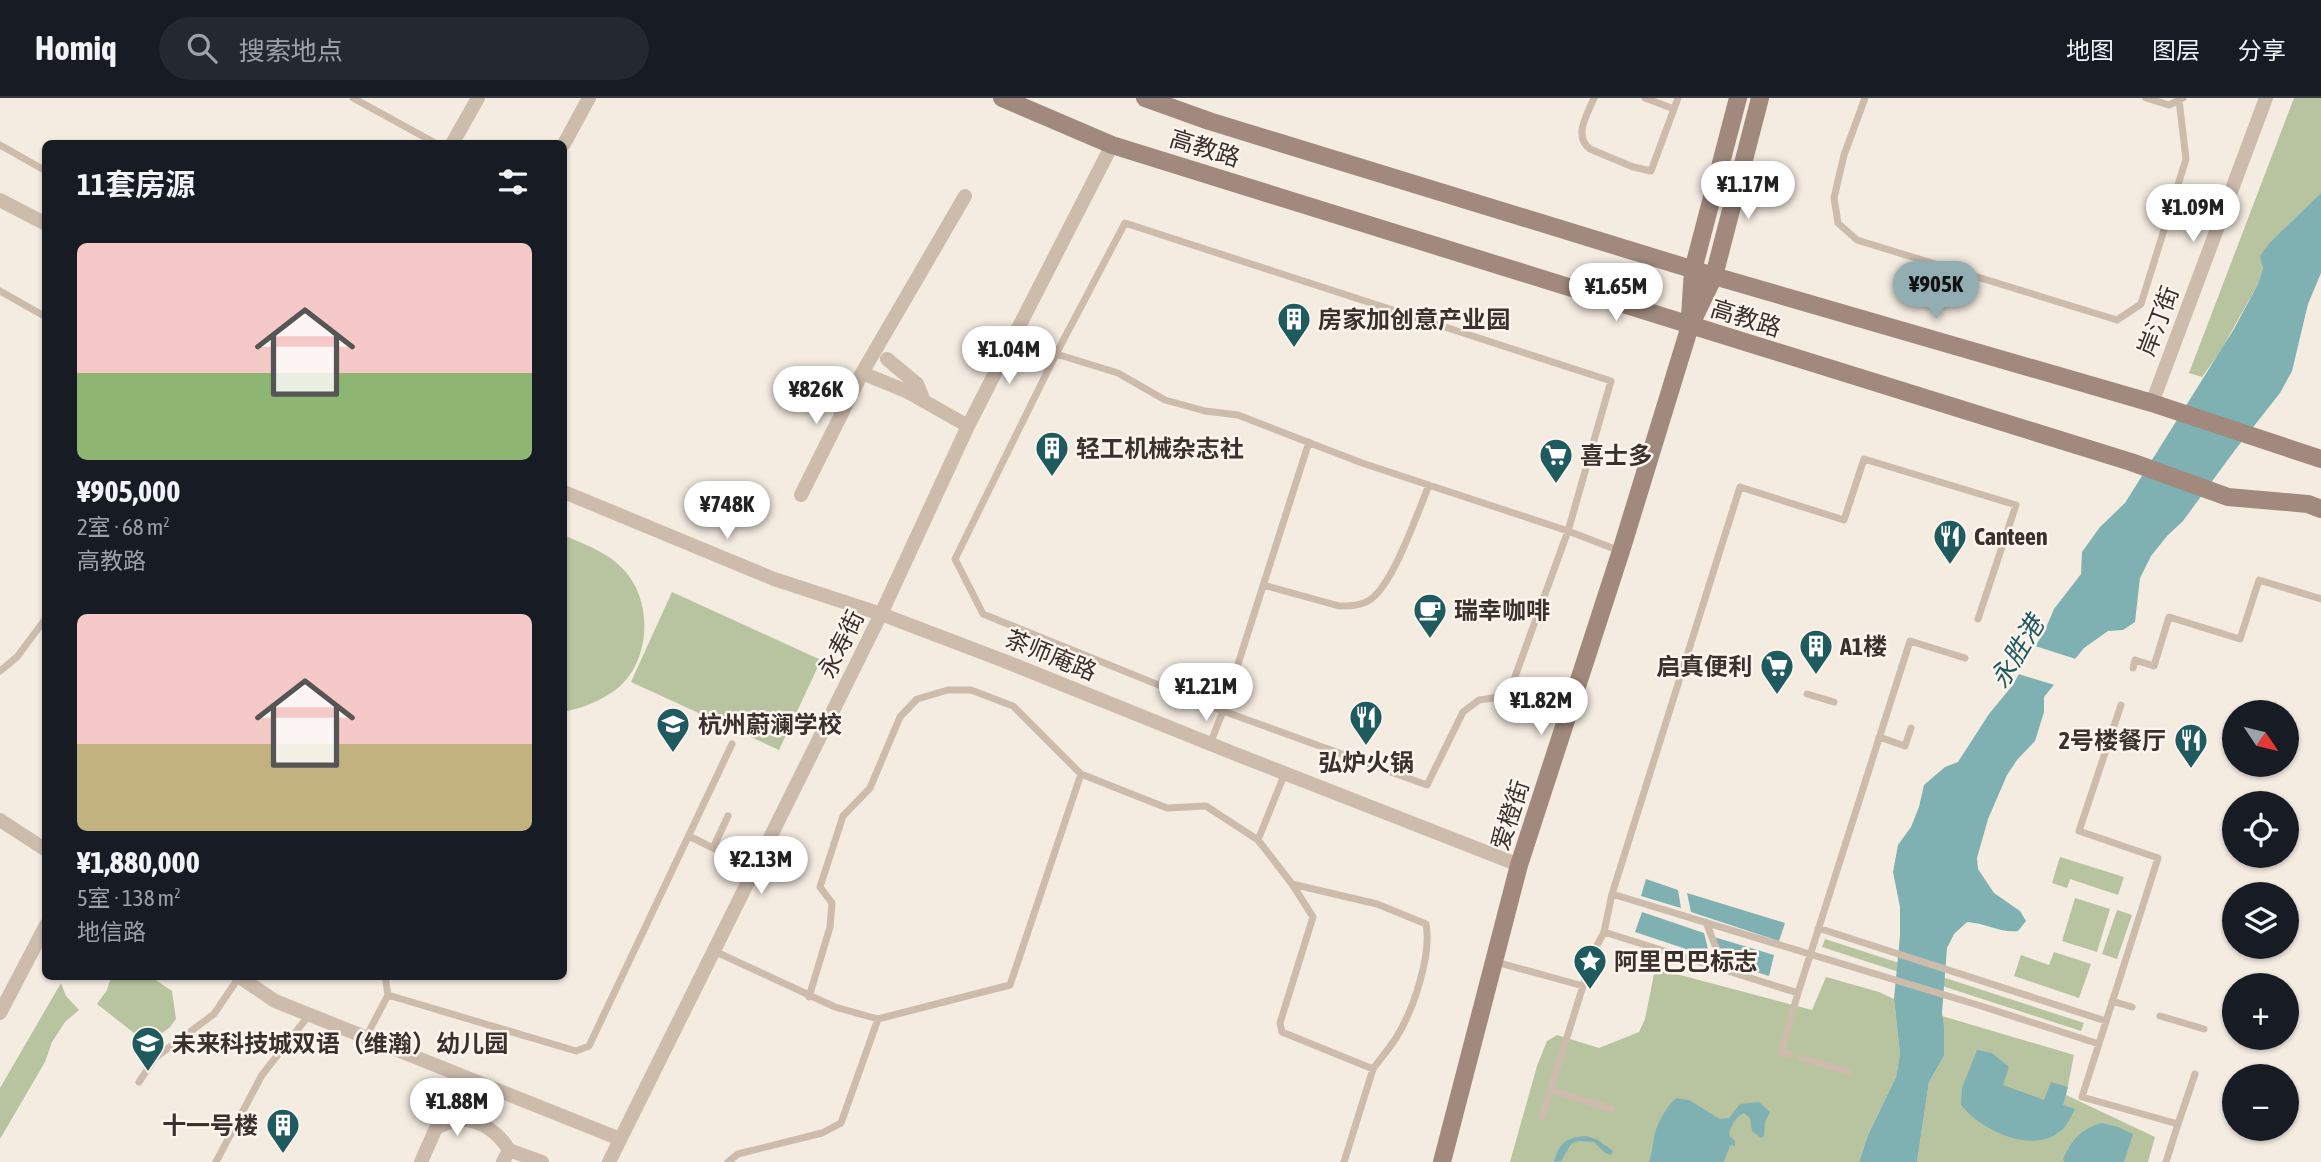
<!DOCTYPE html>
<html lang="zh">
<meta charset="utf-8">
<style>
body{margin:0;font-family:"Asap Condensed","Noto Sans SC",sans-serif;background:#242831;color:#f1f3f6;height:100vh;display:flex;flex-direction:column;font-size:26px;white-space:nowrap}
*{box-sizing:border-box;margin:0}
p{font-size:23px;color:#9ea1a6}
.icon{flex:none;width:38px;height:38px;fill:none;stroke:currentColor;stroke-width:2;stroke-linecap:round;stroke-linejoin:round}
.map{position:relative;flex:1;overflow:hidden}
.drawer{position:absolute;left:42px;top:42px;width:525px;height:840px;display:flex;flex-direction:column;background:#171b24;border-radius:10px;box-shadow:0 2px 5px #0004}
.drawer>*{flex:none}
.needle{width:46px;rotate:125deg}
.tools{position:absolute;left:2222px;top:602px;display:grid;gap:14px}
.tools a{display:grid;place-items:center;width:77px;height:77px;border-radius:50%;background:#171b24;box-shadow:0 2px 5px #0004;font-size:35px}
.price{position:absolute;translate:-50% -60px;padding:0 16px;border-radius:24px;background:#fff;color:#222;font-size:23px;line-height:46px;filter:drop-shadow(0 2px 4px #0008)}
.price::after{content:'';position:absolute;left:50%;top:42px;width:21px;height:16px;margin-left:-10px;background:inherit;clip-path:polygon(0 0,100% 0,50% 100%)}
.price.selected{background:#92aeb2;color:#111}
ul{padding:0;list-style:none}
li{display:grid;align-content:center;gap:14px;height:371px;padding:0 35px}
li span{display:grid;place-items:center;height:217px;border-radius:10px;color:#555}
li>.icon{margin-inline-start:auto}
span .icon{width:126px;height:126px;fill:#fffc;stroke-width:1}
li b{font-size:30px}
h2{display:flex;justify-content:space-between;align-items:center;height:84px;padding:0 35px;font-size:30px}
header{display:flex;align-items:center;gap:42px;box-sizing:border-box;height:98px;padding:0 35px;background:#171b24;border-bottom:2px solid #363941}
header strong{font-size:33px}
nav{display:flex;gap:38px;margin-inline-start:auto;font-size:24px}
.search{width:490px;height:63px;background:#242831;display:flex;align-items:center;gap:18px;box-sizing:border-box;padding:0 24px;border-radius:38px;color:#9ea1a6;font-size:26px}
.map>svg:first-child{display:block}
.green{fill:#b8c4a0}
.water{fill:#7fb0b2}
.pier{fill:#f4ebe1}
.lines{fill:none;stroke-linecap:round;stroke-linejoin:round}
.lane{stroke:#cdbbac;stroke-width:7}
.street{stroke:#cdbbac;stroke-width:14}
.secondary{stroke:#a18a7d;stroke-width:18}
.labels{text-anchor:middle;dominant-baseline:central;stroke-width:5;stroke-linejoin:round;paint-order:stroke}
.street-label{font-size:24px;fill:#3b302b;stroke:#fbf5ee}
.poi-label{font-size:24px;font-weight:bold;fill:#3b302b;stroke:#fbf5ee;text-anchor:start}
.water-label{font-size:26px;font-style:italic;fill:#1f5a5e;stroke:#fbf5ee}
</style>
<header>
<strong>Homiq</strong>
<div class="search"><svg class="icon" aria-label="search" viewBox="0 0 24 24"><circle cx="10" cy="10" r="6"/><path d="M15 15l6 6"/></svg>搜索地点</div>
<nav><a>地图</a><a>图层</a><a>分享</a></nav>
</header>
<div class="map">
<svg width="2321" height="1064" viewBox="0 0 2321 1064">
<rect width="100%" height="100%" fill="#f4ebe1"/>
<path class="green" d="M2294 0H2321V95L2270 144 2261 158 2263 170 2258 186 2220 254 2202 279 2189 275Z
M564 437C585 447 608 454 624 472 653 503 651 562 618 590 601 603 585 609 564 614Z
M672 494 821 562 779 652 631 584Z
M2060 759 2124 779 2118 797 2070 781 2067 790 2052 785Z
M2075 800 2110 811 2097 854 2062 843Z
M2117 812 2132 817 2117 861 2102 856Z
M1825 841 2084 925 2081 933 1822 849Z
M2054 854 2091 866 2079 900 2014 878 2021 857 2049 867Z
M1665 873 1812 912 1826 879 1879 894 1894 901 1900 956 1896 979 1868 1037 1859 1064H1510L1537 968 1547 943 1557 937 1599 950 1639 934 1645 921 1654 876Z
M111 879H151L172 893 176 921 170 929 148 946 97 906 107 892Z
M61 885 66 898 79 912 65 924 52 944 45 964 0 1041V990Z
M1942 918 2074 957 2066 997 2155 1039 2148 1064H1917L1929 984 1944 958Z"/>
<path class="water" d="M2321 95V175L2308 206 2292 273 2280 295 2235 352 2183 423 2167 438 2151 458 2140 480 2135 524 2123 532 2108 533 2084 550 2044 599V614L2035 643 2017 662 2007 677 1988 721 1977 760 1978 771 1994 795 2020 813 2026 823 2018 833C2000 835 1985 825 1967 824L1954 836 1947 850 1942 915 1944 929V958L1929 984 1917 1064H1859L1868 1037 1896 979 1900 956 1894 901 1900 838V809L1893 774 1898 747 1911 729 1919 709 1924 687 1945 669 1958 664 1989 616 2012 588 2045 532 2054 511 2081 476 2082 454 2100 429 2125 405 2234 231 2258 186 2263 170 2260 158 2270 144Z
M1646 781 1678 792 1681 810 1641 798Z
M1687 795 1785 825 1779 843 1691 814Z
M1642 814 1704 835 1710 859 1635 834Z
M1714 839 1774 857 1769 878 1727 865Z
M1977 952 1992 955 2009 969 2003 987 2044 1002 2051 984 2068 989 2063 1007 2075 1011C2072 1017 2068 1025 2064 1030 2035 1059 1982 1033 1961 1007L1962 990Z
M1676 1000 1689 1002 1720 1021 1729 1020 1740 1006 1759 1004 1770 1014 1765 1024 1764 1038 1761 1040 1752 1033 1750 1020 1744 1015C1736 1019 1730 1028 1729 1037L1735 1043V1048L1730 1047 1724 1064H1649C1653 1054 1652 1046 1655 1035 1658 1024 1667 1008 1676 1000Z
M2101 1025 2118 1029 2133 1036 2124 1064H2064L2063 1061C2073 1040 2079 1033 2101 1025Z
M1586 1038 1598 1042 1613 1053 1611 1057 1605 1055 1594 1044 1578 1043 1571 1046 1561 1063 1554 1064C1559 1045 1567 1039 1586 1038Z"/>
<path class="pier" d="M2032 547 2079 562 2058 588 2015 575Z"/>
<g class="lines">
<path class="lane" d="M353 0 437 46
M1594 0C1587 17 1573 38 1590 51L1633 69 1651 73 1678 0
M1645 0 1674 11
M1865 0 1844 57 1834 100 1838 125 1857 142 2117 222 2141 206 2186 61 2179 2
M2146 0 2169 7 2183 0
M0 47 46 73
M0 193 46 219
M1014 243 1118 275 1165 302 1205 313 1238 317 1362 365 1568 433 1620 453
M1263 487 1339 508C1349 508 1362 508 1371 501 1394 484 1417 416 1429 387
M1688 558 1735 573
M2133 570 2135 562 2154 568 2169 519 2240 541 2259 482 2321 501
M0 573 17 559 46 520
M1807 596 1834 604
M2121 607 2079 733 2158 760 2082 999 2178 1026 2166 1064
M1879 639 1905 648 1911 630
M1210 646 1223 613 1427 687 1463 614 1479 602 1508 598 1568 433 1611 283 1125 125 1056 256 955 461 983 516 1223 613 1309 344
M728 718 713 750 756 768
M689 738 713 750
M1258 742 1285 675
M1612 796 1981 908 2099 946
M1706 824 1725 873
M1818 830 2106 923
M1604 834 1798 895 1910 543 1965 560
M714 853 835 909 878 921 1010 887 1081 676 1167 710 1206 708 1258 742 1292 786 1313 819 1280 925 1282 934 1373 971C1380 961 1389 951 1396 940 1413 913 1432 857 1426 826L1377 806 1292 786
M1496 864 1583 888 1593 855 1604 834 1612 796 1740 389 1844 422 1864 361 2016 407 1978 521
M388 897 576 953 589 948 732 646
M809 899 830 829 832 805 820 789 843 718 870 690 900 619 917 601 948 592H971L1013 608 1081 676
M2112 903 2132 909
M2160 918 2204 931
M366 939 388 897 385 878
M1789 956 1781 954 1798 895
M1801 960 1849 974
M139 984 155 960 214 916 239 879
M1551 992 1612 1011
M1542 1019 1583 888
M2178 1026 2195 976
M216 1064 262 977 309 917
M728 1064 738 1056 822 1035 841 1025 878 921
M1344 1064 1373 971"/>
<path class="street" d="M452 46 478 0
M564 46 589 0
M965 98 862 275 906 293 968 328
M0 102 46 126
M887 261 917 286 924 303
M2152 305 2266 0
M564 394 774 481 881 516 1007 564 1233 655 1519 767
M801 397 862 275
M0 722 46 752
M238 878 275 903 620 1041
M0 915 46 827
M509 1052 542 1064
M421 1064 436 1030C443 1027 451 1022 458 1022 479 1020 499 1035 509 1052L503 1064
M609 1064 881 516 968 328 1112 47"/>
<path class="secondary" d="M1002 0 1112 47 2131 364 2228 399 2308 406 2321 411
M1145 0 1209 23 1714 178 2152 305 2321 361
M1690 218 1693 172 1738 0
M1442 1064 1519 767 1621 453 1690 228 1714 178 1760 0"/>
</g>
<defs>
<symbol id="building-pin" viewBox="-11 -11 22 30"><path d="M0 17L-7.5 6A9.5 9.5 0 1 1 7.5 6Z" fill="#1f5a5e" stroke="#fbf5ee"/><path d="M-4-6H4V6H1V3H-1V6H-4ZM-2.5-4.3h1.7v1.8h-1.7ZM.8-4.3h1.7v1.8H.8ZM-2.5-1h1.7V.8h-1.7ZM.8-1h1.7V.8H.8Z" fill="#fff"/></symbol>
<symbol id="supermarket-pin" viewBox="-11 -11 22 30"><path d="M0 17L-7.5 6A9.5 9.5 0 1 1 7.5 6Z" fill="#1f5a5e" stroke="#fbf5ee"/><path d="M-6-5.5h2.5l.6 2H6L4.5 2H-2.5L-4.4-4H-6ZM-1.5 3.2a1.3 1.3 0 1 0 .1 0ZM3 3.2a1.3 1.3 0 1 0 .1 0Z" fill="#fff"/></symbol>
<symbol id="restaurant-pin" viewBox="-11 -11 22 30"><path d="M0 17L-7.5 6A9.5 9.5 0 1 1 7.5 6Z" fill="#1f5a5e" stroke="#fbf5ee"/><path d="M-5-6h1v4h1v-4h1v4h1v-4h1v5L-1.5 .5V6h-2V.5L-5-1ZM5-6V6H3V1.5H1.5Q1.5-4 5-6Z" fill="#fff"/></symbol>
<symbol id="cafe-pin" viewBox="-11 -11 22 30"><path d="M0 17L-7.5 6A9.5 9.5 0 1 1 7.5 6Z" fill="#1f5a5e" stroke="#fbf5ee"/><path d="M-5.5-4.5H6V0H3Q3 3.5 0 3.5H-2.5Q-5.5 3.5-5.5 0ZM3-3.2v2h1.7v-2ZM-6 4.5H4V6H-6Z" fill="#fff"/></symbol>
<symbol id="school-pin" viewBox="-11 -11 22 30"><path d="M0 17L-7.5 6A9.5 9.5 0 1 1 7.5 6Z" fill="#1f5a5e" stroke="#fbf5ee"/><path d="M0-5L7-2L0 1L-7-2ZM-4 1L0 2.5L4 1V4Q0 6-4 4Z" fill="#fff"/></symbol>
<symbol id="sight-pin" viewBox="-11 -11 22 30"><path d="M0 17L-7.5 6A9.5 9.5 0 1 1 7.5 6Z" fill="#1f5a5e" stroke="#fbf5ee"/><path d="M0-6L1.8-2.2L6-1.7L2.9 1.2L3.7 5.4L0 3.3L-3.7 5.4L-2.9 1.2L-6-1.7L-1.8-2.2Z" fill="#fff"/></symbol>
</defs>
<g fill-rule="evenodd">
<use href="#building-pin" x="1275" y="202" width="38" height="52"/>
<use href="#building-pin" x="1033" y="331" width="38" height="52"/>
<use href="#supermarket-pin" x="1537" y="338" width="38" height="52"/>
<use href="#restaurant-pin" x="1931" y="419" width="38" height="52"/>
<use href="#cafe-pin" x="1411" y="493" width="38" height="52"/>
<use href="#building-pin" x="1797" y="529" width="38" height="52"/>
<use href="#supermarket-pin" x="1758" y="549" width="38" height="52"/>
<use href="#restaurant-pin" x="1347" y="600" width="38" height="52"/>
<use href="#school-pin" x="654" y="607" width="38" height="52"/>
<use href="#restaurant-pin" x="2172" y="623" width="38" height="52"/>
<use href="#sight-pin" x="1571" y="844" width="38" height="52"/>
<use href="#school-pin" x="129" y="926" width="38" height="52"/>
<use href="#building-pin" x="264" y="1008" width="38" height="52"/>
</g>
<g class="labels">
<g class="street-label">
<text transform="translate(1205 50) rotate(17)">高教路</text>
<text transform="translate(1746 220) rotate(17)">高教路</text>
<text transform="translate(2158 223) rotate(-69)">岸汀街</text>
<text transform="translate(841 546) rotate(-64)">永寿街</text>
<text transform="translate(1051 557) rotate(22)">茶师庵路</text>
<text transform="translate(1510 717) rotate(-72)">爱橙街</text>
</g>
<g class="poi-label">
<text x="1318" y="221">房家加创意产业园</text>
<text x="1076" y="350">轻工机械杂志社</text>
<text x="1580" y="357">喜士多</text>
<text x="1974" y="438">Canteen</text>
<text x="1454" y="512">瑞幸咖啡</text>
<text x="1840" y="548">A1楼</text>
<text x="1752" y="568" text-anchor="end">启真便利</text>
<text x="698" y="626">杭州蔚澜学校</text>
<text x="2166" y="642" text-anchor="end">2号楼餐厅</text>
<text x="1366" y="664" text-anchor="middle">弘炉火锅</text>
<text x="1614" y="863">阿里巴巴标志</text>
<text x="172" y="945">未来科技城双语（维瀚）幼儿园</text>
<text x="258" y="1027" text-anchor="end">十一号楼</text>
</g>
<g class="water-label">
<text transform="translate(2017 554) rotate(-59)">永胜港</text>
</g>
</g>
</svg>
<div class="tools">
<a><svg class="needle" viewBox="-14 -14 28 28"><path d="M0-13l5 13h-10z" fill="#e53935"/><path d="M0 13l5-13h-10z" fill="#9ea1a6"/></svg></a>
<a><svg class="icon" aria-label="locate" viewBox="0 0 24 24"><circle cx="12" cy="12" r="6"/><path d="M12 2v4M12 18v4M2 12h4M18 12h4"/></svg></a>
<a><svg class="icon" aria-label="layers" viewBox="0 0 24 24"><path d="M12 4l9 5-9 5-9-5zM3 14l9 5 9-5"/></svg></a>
<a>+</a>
<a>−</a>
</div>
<b class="price" style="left:1748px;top:123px">¥1.17M</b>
<b class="price" style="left:2193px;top:146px">¥1.09M</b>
<b class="price selected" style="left:1936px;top:223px">¥905K</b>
<b class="price" style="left:1616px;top:225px">¥1.65M</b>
<b class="price" style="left:1009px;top:288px">¥1.04M</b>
<b class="price" style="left:816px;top:328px">¥826K</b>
<b class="price" style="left:727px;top:443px">¥748K</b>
<b class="price" style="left:1206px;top:625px">¥1.21M</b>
<b class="price" style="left:1541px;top:639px">¥1.82M</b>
<b class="price" style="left:761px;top:798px">¥2.13M</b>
<b class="price" style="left:457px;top:1040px">¥1.88M</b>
<section class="drawer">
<h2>11套房源<svg class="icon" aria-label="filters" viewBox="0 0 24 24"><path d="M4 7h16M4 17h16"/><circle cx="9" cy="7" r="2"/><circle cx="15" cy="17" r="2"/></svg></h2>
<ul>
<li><span style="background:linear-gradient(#f6c9c9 60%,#8fb573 0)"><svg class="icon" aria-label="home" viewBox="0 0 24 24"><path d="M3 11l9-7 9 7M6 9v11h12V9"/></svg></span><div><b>¥905,000</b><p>2室 · 68 m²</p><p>高教路</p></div></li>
<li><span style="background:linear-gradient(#f6c9c9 60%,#c2b280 0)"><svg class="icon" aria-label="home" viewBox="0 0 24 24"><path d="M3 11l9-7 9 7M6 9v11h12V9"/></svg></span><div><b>¥1,880,000</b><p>5室 · 138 m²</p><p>地信路</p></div></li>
</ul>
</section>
</div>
